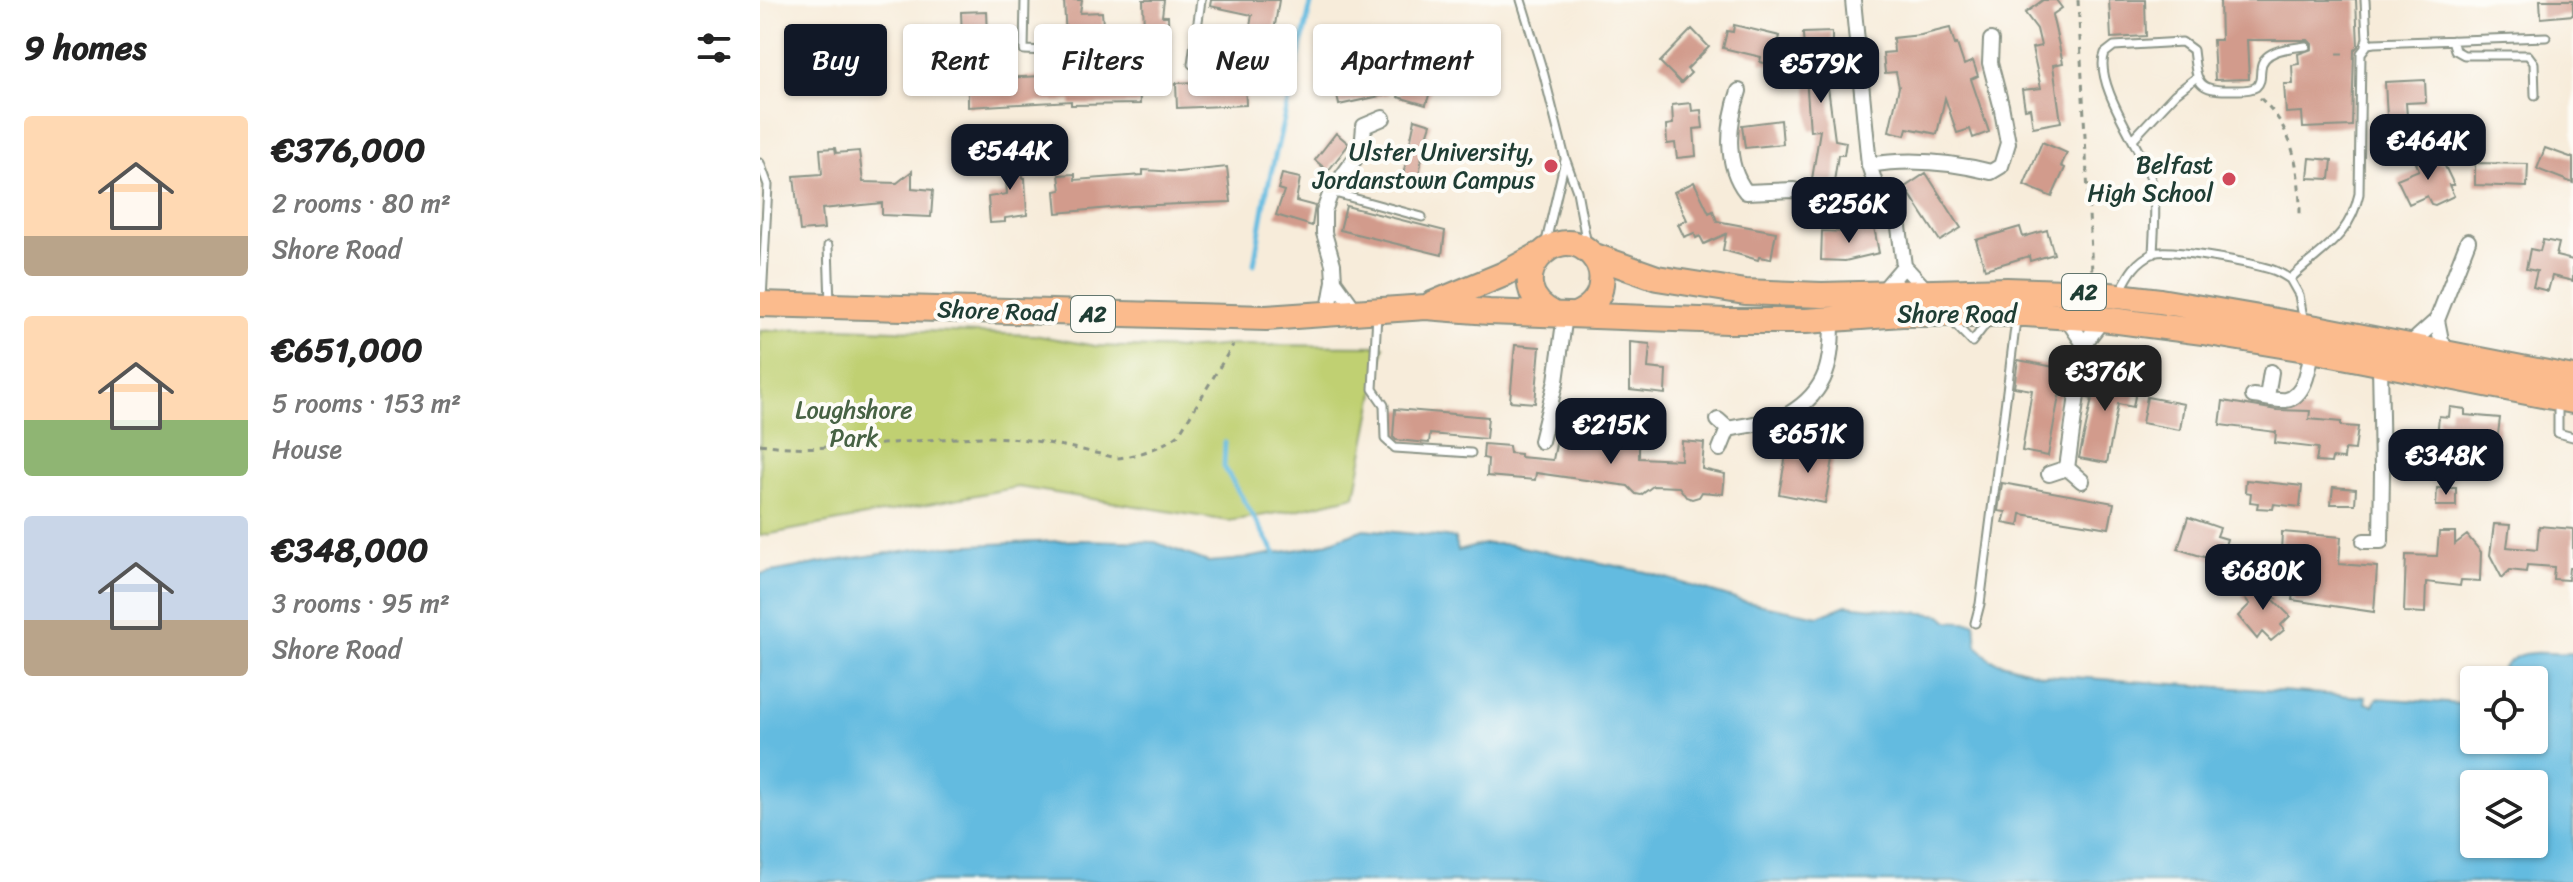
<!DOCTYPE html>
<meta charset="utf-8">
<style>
body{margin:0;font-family:Sriracha,sans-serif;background:#f6f6f6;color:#222;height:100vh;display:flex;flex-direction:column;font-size:30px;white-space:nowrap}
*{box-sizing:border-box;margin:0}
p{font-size:26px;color:#767676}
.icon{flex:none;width:44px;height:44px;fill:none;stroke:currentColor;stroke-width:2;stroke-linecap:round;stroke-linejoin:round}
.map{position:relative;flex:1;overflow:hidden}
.side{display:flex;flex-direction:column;background:#fff;width:760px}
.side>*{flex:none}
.guide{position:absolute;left:24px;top:24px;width:760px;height:72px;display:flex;gap:16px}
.controls{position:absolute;left:1700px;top:666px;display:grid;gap:16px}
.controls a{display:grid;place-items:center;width:88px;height:88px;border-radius:8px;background:#fff;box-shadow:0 2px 6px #0004;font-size:40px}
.price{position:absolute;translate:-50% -68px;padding:0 18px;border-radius:16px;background:#111827;color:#fff;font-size:26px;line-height:52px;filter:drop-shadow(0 2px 4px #0008)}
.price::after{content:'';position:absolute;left:50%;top:48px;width:24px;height:18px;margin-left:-12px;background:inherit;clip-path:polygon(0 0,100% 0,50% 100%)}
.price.on{background:#222;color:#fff}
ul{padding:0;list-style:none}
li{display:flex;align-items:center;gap:24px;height:200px;padding:0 24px}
li span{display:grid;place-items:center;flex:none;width:224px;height:160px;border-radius:8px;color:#555}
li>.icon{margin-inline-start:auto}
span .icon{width:96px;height:96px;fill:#fffc;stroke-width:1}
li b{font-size:34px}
h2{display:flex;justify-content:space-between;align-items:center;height:96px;padding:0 24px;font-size:34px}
.chip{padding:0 28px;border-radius:8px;background:#fff;box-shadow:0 2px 6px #0004;font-size:28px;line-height:72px}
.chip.on{background:#111827;color:#fff}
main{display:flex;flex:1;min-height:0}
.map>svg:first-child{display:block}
.green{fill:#c0d072;stroke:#708653;stroke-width:2}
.water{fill:#63bbe0;stroke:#417c8a;stroke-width:2;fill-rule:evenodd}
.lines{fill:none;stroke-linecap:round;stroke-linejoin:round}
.stream{stroke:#63bbe0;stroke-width:5}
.building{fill:#d29b8c}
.service-casing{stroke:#8b9487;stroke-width:11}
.minor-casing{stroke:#8b9487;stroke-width:18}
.trunk-casing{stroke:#8b9487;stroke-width:28}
.path{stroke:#8b9487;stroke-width:3;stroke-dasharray:6 6;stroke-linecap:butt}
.service{stroke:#fff;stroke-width:7}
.minor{stroke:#fff;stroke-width:14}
.trunk{stroke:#fbbb8d;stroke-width:24}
.poi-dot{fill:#d1495b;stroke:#fdfcf7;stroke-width:3}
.labels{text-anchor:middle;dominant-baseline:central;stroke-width:8;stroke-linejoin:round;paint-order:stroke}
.shield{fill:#fdfcf7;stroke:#62766e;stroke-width:2}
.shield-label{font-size:22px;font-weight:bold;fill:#1f3d34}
.poi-label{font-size:24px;fill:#1f3d34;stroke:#fdfcf7;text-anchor:end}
.street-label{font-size:24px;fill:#1f3d34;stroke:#fdfcf7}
.park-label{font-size:24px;fill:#476244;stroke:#fdfcf7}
</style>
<main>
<section class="side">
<h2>9 homes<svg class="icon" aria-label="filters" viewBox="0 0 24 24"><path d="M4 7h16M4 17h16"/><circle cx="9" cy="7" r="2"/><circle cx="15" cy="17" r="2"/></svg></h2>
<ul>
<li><span style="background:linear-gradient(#ffd9b3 75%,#b9a48a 0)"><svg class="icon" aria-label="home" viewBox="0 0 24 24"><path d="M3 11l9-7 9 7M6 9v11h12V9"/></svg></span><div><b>€376,000</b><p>2 rooms · 80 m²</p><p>Shore Road</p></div></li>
<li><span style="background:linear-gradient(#ffd9b3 65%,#8fb573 0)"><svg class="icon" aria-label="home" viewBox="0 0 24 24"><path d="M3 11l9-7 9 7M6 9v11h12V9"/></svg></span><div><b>€651,000</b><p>5 rooms · 153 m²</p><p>House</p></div></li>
<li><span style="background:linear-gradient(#c9d6e8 65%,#b9a48a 0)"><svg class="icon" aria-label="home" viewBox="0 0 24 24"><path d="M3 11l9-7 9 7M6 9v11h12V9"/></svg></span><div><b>€348,000</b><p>3 rooms · 95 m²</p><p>Shore Road</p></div></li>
</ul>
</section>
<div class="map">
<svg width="1813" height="882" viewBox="0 0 1813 882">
<rect width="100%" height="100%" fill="#fdfcf7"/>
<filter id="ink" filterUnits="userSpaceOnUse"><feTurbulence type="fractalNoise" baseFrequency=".0125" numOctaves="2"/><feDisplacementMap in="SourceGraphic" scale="16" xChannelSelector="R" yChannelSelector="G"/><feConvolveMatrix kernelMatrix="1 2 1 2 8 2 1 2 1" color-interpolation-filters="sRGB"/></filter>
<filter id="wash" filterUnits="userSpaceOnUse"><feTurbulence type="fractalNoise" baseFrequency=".006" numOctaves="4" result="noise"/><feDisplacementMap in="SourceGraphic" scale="32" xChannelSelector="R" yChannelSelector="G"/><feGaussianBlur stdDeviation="1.8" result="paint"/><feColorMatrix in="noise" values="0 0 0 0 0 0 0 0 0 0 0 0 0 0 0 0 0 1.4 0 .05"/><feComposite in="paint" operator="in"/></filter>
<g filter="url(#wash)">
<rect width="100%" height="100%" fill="#f7ecda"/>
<path class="green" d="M79 328 274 335 335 346 423 349 473 345 624 346 595 496 536 510 469 521 258 487 0 536V331Z"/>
<path class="water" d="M604 529 695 538 698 551 724 544H747L886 572 982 601 1059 616 1086 605 1182 615 1189 621 1215 623 1217 645 1231 660 1283 675 1606 697 1605 703 1613 705 1617 698 1714 705V740H1774V680H1733C1759 642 1774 656 1813 653V882H0V574L66 562 170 547 319 540 395 542 448 562 474 560 558 546ZM1714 784H1774V844H1714Z"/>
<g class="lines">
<path class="stream" d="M494 264 507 190 552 0
M465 442 464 467 515 553"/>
</g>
<g id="blocks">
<path class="building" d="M304 0H322L320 13 342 12 344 38 306 40Z
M383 0H404L402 16H408L410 87H386Z
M451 0H519L512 44H517L519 82 494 83 492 38 488 37 492 15 450 6Z
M1283 0H1296L1302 8 1292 15 1303 63 1293 65 1301 122 1273 127 1270 108 1265 109 1262 90 1281 88 1272 48 1281 46 1277 29 1265 13Z
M1349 0H1385L1386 36 1351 38Z
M1460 0H1596L1598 46 1594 50 1592 126 1543 128 1542 112 1526 113 1524 84H1533L1532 65 1539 64 1538 54 1552 49V44L1548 40H1487L1489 79 1455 80 1453 40H1461Z
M1780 0H1813V15L1781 18Z
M227 11 230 88H242L244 78 303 75 304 80 379 78 380 104 311 105V101L208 107V84L204 85 201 12Z
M974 25 1020 36 1013 65 1000 62 1001 57 963 48 967 31 973 32Z
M1190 28 1195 45 1197 44 1204 65 1213 61 1218 76 1211 79 1229 132 1213 138 1210 129 1197 133 1185 98 1177 134 1147 128 1145 135 1129 131 1139 87 1136 72 1125 73 1123 53 1134 52 1133 38 1161 35Z
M932 29 949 47 927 69 931 73 921 83 900 62Z
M1072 32V46L1066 47 1068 87 1075 140 1086 142 1084 155H1078L1074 182 1052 179 1060 130 1050 131 1043 35V33Z
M624 69 629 94 579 105 575 86 587 84 585 77Z
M645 74 673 82 666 105 638 97Z
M485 80 486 105 417 108 416 83Z
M1665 80 1666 102 1646 103 1647 116 1627 117 1625 82Z
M931 103 932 111 941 110 943 128 934 129 936 156 917 158 915 143 907 144 906 125 913 124 912 105Z
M655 119 671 124 663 149 658 184 642 180Z
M1021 120 1023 144 985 148 982 125Z
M576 133 589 144 568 171 555 160Z
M1282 142 1307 153 1301 166 1305 168 1292 197 1264 185Z
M75 148 76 153 99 151 103 182 137 183 152 171V188L173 190 171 217 122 215V203L62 209 64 229 40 231 34 176 62 174 60 149Z
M1785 148 1813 158V183L1777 169Z
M244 151 260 152 263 178H265L267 215 245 218V222L230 223 228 197 247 194Z
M1675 155 1679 164 1683 162 1694 185H1689L1694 196 1675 205 1671 204 1667 196 1649 204 1637 179 1659 170 1656 163Z
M1550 158 1572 160 1570 179 1548 178Z
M1715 163 1768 164 1767 187 1715 185Z
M467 167 471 202 371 206 297 213 295 191 301 190 299 175 315 174V180L383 175V170L418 172Z
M1166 173 1201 228 1180 241 1145 187Z
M522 174 540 178 536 201 555 206 552 226 516 215 524 191 518 189Z
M934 182 949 213 953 211 957 221 1016 232 1011 259 999 257 998 260 963 250 966 234 944 244 940 236 936 238 934 233 924 237 918 224 927 220 914 192Z
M586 206 685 231 682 255 580 230Z
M1114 227 1119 253 1085 261 1061 260 1062 231 1088 232Z
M1260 227 1263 237 1287 230 1294 254 1270 261 1269 256 1225 269 1216 240Z
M1783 240 1799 243 1796 256 1813 260V281L1792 276 1788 291 1773 287 1777 271 1766 269 1770 249 1780 251Z
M870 342 890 344 888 368 906 370 905 394 870 390Z
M755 345 780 347 775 403 750 401Z
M1258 360 1310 370 1307 394 1302 393V396H1299L1288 456 1262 451 1272 390 1254 387Z
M1330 371 1378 380 1373 407 1358 404 1347 463 1319 458 1332 399 1327 398Z
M1387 397 1424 404 1420 430 1382 423Z
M1463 401 1517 410 1550 411 1549 419 1581 422V426L1598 427 1595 450 1585 449 1584 459 1572 458 1571 463 1556 462 1558 448 1515 443 1516 432 1460 425Z
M1690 407 1705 409V415L1740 418 1737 443 1677 437 1679 416 1689 417Z
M635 409 728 417 726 439 670 434 669 443 636 440 633 437Z
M798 434 860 444V438L879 439V458L921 460 922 441 944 443 942 469 965 474 963 494 942 492 939 497 932 499 926 497 919 487 893 486 881 495 876 494 868 486 776 473 775 480 727 476 728 459 723 458 724 444 749 446 750 453 760 454V457L793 460Z
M1052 445 1075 449 1065 503 1019 494 1026 455 1049 460Z
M1486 480 1542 486 1540 507 1514 504 1513 509 1497 508 1498 503 1490 502 1491 493 1485 492Z
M1242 483 1354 503 1349 528 1261 514 1259 526 1243 523 1246 512 1238 511Z
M1573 487 1596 489 1595 504H1571Z
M1677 488H1696V506H1676Z
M1428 517 1460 528 1457 536 1467 539 1460 562 1418 549Z
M1734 524 1750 525 1747 547 1777 550 1779 526 1813 529V568H1809L1808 580 1793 579 1794 567 1767 565 1766 572 1750 570 1742 578 1730 555Z
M1522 532 1581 537 1579 564 1617 567 1614 612 1532 600 1537 565 1527 564 1528 553 1521 552Z
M1679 532H1695V544L1707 535 1721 552 1720 581 1701 580 1700 586 1666 582 1665 613 1644 612 1646 555 1677 556Z
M1498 579 1516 598 1511 597 1530 616 1521 625 1524 630 1511 641 1502 632 1497 639 1478 616 1490 604 1482 595Z"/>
</g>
</g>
<g filter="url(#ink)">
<use href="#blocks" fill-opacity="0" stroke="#8b9487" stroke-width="2"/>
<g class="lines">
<defs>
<path id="service" d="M265 0 264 50 359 54
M761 0 784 75 805 158 817 191 827 245
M1692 40 1695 50 1704 55H1768L1774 63 1775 95
M1605 46 1607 38 1605 0
M432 64 441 0
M1373 139 1415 94 1437 77
M0 163 8 185 2 300
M571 192 662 217
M68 246 70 304
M785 246 805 160
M1393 254C1394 228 1398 198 1389 173 1378 144 1333 82 1345 53L1354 46 1422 42 1433 50C1437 82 1436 91 1472 90 1478 90 1490 91 1496 87 1502 82 1500 75 1501 69 1502 49 1531 48 1546 46
M1361 290C1369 274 1376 261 1394 253 1407 247 1496 264 1513 270 1519 272 1525 276 1530 279
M617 314 613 389 624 405 625 439 635 448 711 453
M1192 321 1212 342 1228 321
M1544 323 1539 295 1530 279C1561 249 1589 239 1599 194L1601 53 1608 44 1614 43 1786 37
M1798 401V433L1813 437
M789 410 845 415
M1215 623 1220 604 1256 320"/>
<path id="minor" d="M1093 0 1109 165 1116 186 1139 227 1144 266 1167 291
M979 91C968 123 964 164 986 192L1034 190 1075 204 1096 206 1122 198
M1109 165C1150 158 1191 162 1231 172L1241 166 1248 143 1241 105 1230 63 1231 40
M574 281 597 313
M1121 293 1144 266
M568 315 574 281 573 264 564 233V211L571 192 602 149 604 126 623 118
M1305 316 1324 344 1343 319
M1677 320 1681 340 1689 355
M1648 346 1677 320 1708 241
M1493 396C1503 397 1516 401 1526 400 1546 396 1549 366 1552 350
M1507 397 1511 372
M958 420 968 429C985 425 1015 422 1029 414 1069 390 1072 361 1072 318
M781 441 796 381 805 315
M960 449 968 429
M1307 468 1324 344
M1289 474 1307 468 1322 481
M1604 541H1621L1622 470 1620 364"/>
<path id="trunk" d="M832 255 897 278 985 292 1062 295 1247 290 1333 293 1400 301 1557 328 1813 378
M0 304 506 318 666 307 729 312 967 321H1046L1142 314H1266L1343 319 1443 332 1552 350 1813 401
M672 304 742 275 779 255
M794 314C736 285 796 215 832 255 839 263 843 273 841 284 840 300 829 309 815 315"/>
</defs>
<use href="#service" class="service-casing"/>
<use href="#minor" class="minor-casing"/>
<use href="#trunk" class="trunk-casing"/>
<path class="path" d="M1318 0 1332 272
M1577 54H1589
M1500 98C1534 128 1540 171 1540 214
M0 444C71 455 156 437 229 437 273 438 314 448 357 458 378 456 403 447 419 434L473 345"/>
<use href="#service" class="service"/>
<use href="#minor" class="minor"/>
<use href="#trunk" class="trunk"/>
</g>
</g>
<g class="poi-dot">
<circle cx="791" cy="166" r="8"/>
<circle cx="1469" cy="179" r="8"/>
</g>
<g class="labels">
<g class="shield">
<rect x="1302" y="274" width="44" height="36" rx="6"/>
<rect x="311" y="296" width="44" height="36" rx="6"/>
</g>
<g class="shield-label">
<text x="1324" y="292">A2</text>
<text x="333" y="314">A2</text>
</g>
<g class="poi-label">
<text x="775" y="152">Ulster University,<tspan x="775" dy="28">Jordanstown Campus</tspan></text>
<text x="1453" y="165">Belfast<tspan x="1453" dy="28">High School</tspan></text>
</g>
<g class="street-label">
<text transform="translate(237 311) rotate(2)">Shore Road</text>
<text x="1197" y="314">Shore Road</text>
</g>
<g class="park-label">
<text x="94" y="410">Loughshore<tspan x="94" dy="28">Park</tspan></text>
</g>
</g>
</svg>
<div class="controls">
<a><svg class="icon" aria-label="locate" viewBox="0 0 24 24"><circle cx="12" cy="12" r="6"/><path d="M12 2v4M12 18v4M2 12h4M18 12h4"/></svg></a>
<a><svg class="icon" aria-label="layers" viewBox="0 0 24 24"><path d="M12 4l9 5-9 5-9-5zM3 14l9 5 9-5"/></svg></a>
</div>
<b class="price" style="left:1061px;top:105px">€579K</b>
<b class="price" style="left:1668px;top:182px">€464K</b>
<b class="price" style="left:250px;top:192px">€544K</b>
<b class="price" style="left:1089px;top:245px">€256K</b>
<b class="price on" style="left:1345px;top:413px">€376K</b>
<b class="price" style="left:851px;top:466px">€215K</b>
<b class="price" style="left:1048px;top:475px">€651K</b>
<b class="price" style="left:1686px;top:497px">€348K</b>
<b class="price" style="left:1503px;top:612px">€680K</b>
<div class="guide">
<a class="chip on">Buy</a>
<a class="chip">Rent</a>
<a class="chip">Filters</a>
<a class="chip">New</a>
<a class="chip">Apartment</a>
</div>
</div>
</main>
